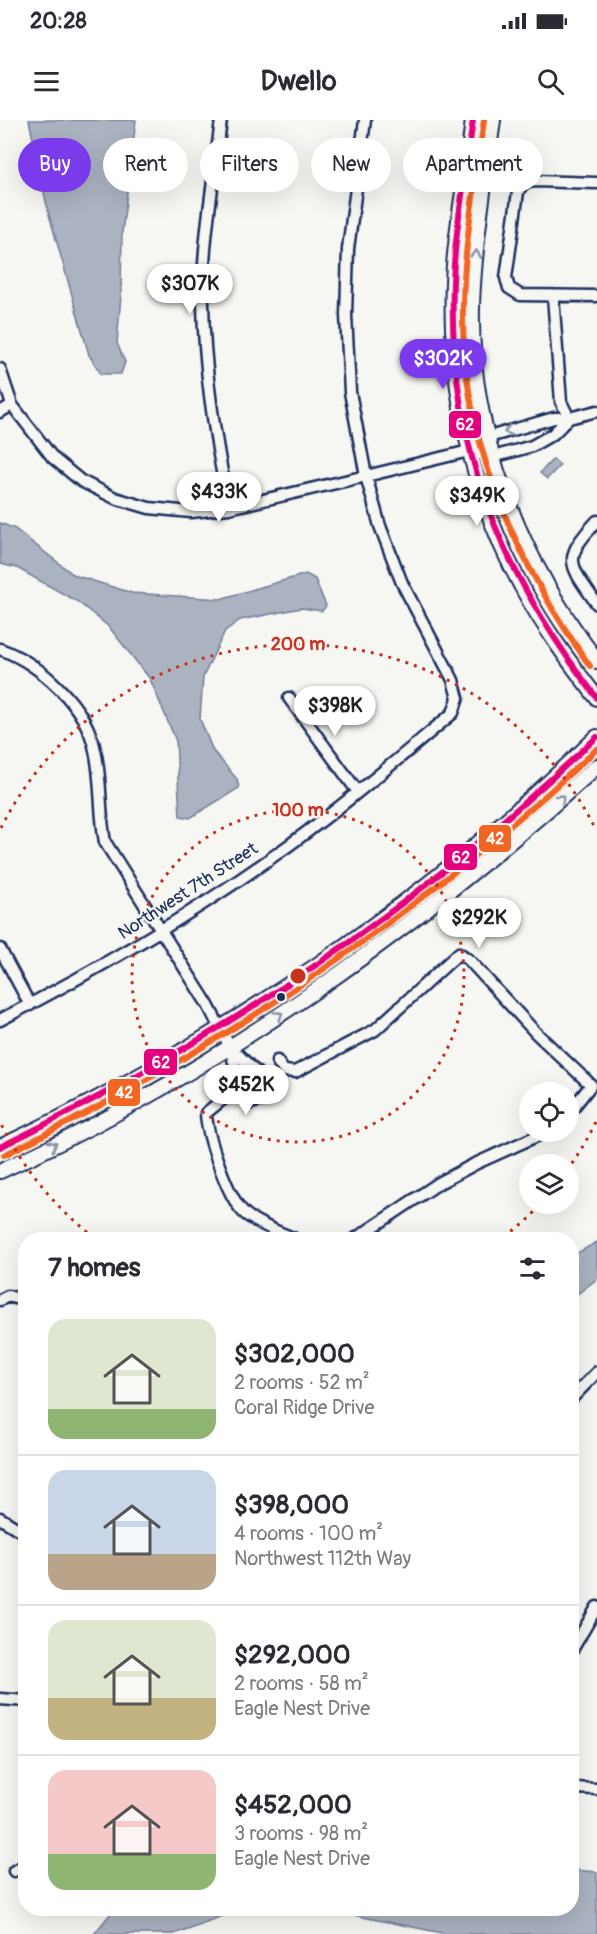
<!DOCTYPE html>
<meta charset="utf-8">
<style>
body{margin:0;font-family:Pangolin,sans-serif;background:#f7f7f7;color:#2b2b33;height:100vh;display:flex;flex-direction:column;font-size:22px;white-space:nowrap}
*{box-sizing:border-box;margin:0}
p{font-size:20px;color:#7c7c81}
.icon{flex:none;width:33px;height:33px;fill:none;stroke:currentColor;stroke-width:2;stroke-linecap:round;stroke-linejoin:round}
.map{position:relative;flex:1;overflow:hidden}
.drawer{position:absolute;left:18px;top:1112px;width:561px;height:684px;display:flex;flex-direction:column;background:#fff;border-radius:24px;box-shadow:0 6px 24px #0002}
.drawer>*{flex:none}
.hud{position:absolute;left:18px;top:18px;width:561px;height:54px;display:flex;gap:12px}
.buttons{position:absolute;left:519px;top:962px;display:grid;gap:12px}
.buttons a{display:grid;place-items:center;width:60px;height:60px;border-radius:50%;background:#fff;box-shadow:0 6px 24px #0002;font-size:30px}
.price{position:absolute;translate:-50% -51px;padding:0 14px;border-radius:21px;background:#fff;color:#222;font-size:20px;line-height:39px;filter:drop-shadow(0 2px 3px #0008)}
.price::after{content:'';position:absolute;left:50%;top:36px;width:18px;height:14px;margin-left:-9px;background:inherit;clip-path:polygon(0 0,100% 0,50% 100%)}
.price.current{background:#7c3aed;color:#fff}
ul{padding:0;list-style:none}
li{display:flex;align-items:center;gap:18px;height:150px;padding:0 30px}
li+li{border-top:2px solid #e1e1e2}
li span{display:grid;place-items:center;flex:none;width:168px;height:120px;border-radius:18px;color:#555}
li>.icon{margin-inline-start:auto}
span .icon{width:72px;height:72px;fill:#fffc;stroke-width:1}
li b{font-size:26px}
h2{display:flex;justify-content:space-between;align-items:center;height:72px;padding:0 30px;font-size:26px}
.chip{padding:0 21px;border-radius:27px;background:#fff;box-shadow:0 6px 24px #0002;font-size:21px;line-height:54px}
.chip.current{background:#7c3aed;color:#fff}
.status{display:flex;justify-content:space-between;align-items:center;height:42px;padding:0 30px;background:#fff;direction:ltr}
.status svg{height:16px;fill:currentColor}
header{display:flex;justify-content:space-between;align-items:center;height:78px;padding:0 30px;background:#fff;font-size:27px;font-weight:700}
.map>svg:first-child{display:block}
.water{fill:#abb2c0;stroke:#717e99;stroke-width:1.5}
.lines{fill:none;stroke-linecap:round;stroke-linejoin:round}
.minor-casing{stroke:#1b2f5e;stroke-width:15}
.major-casing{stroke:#1b2f5e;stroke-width:18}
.minor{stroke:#f6f6f2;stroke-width:10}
.major{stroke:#f6f6f2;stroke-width:14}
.bus-1-casing{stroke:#f6f6f2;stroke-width:10}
.bus-2-casing{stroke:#f6f6f2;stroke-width:10}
.bus-1{stroke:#e5007d;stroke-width:6}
.bus-2{stroke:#f26522;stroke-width:6}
.oneway{stroke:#8892a8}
.ring{fill:none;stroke:#c8321e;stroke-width:3;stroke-dasharray:3 6}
.bus-dot{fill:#1b2f5e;stroke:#f6f6f2;stroke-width:2}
.labels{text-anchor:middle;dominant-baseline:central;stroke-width:4.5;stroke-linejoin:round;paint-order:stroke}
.street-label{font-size:18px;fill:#1b2f5e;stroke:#f6f6f2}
.centre{fill:#c8321e;stroke:#f6f6f2;stroke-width:3}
.ring-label{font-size:18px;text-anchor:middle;font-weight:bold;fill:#c8321e;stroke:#f6f6f2;stroke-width:4.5;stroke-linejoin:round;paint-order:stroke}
.line-badge{stroke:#f6f6f2;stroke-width:2}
.badge-label{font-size:16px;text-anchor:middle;font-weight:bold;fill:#fff}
</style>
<div class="status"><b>20:28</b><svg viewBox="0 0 49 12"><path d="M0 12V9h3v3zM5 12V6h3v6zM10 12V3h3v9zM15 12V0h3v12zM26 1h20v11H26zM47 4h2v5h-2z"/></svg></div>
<header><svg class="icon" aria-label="menu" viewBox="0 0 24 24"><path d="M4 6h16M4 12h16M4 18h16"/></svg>Dwello<svg class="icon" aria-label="search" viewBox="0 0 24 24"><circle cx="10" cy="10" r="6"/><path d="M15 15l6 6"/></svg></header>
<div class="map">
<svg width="597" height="1814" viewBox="0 0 597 1814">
<rect width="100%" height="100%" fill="#f6f6f2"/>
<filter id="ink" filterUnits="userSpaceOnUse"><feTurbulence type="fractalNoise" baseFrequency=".0167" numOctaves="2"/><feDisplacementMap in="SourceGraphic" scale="12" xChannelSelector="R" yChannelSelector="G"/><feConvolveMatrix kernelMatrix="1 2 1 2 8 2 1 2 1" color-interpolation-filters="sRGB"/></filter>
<g filter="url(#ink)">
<path class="water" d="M29 0H136L122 113 121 175 117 223 125 242 121 254H101L89 235 48 91Z
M553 339 560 345 547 359 540 353Z
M0 403 15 409 74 455 132 473 220 479 306 454 315 459 326 486 322 491 301 488 240 500 225 511 203 557 200 599 213 631 237 659 239 668 190 698 180 696 176 621 150 559 109 507 78 482 17 448 0 444Z
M597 1122V1159L572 1178V1136Z
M572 1750 597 1752V1814H447L323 1789 230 1793 174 1814H94L115 1788H572Z"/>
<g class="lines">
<defs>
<path id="minor" d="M221 0C214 60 202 122 203 183 204 252 215 320 229 388
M597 63 535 61 523 63 518 72 506 158 509 168 520 175 597 176
M553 176 561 282 569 298
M0 249 12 285 53 338 81 361 115 378 149 388 191 392 229 388 366 356 469 331 489 317 554 298H569L597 291
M0 292 12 285
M469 331 493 337 532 326 553 314 569 298
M597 401C562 439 568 443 597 484
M0 529C41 544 86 586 95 630 102 661 99 691 105 722L208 885 230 927 256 952 263 968 264 979 251 983 240 965 230 927
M289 578 358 672
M0 829 30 885
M0 900C93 852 185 799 271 738 334 694 393 643 453 593L458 578 453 560 402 463 380 406 366 356 350 272 346 195 348 129 365 0
M277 941 284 951 295 952 375 910 459 833 469 840 536 913 591 965 568 994
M256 952 206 993C207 1016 229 1084 248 1096 262 1106 279 1112 295 1119
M355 1119 439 1063 475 1044 548 1011
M0 1180 8 1176 26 1181
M572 1278 597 1252
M0 1398 26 1414
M572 1530 597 1487
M0 1579 26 1581
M572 1668 597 1669
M14 1751 26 1745"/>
<path id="major" d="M473 0C467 54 455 109 453 162 449 267 472 377 523 469 544 508 570 543 597 578
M493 0C485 61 474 124 472 186 469 314 521 441 597 541
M0 1027C215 927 427 782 597 617
M0 1051C221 951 418 807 597 646"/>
</defs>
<use href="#minor" class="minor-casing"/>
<use href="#major" class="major-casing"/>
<use href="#minor" class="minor"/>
<use href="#major" class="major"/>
<defs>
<path id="bus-1" d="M473 0C466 54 455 108 453 162 448 326 499 450 597 578
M0 1027C137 960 267 884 389 793 462 739 530 679 597 617"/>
<path id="bus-2" d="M484 0C476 61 464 123 463 185 460 318 514 439 590 546
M4 1035C228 925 414 799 597 629"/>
</defs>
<use href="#bus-1" class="bus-1-casing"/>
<use href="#bus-2" class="bus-2-casing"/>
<use href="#bus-1" class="bus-1"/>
<use href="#bus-2" class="bus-2"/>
</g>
<defs><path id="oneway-chevron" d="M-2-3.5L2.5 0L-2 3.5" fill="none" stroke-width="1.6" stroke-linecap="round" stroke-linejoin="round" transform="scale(1.5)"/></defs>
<g class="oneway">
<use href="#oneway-chevron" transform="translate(476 134) rotate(-83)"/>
<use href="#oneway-chevron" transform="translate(508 311) rotate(164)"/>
<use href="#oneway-chevron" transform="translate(561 678) rotate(-42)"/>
<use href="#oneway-chevron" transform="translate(279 895) rotate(-33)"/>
<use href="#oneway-chevron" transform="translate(53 1025) rotate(-28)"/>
</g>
</g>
<g class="ring">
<circle cx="298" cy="856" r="166"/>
<path d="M596 1002A332 332 0 0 1 570 1046M539 1085A332 332 0 0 1 502 1118M94 1118A332 332 0 0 1 1 1004M1 708A332 332 0 0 1 596 710"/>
</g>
<circle class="bus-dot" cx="281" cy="877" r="5"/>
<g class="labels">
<g class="street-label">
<text transform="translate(188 771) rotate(-33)">Northwest 7th Street</text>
</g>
</g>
<circle cx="298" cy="856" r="9" class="centre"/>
<g class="ring-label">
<text x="298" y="530">200 m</text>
<text x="298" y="696">100 m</text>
</g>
<g class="line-badge">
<rect x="448" y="290" width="34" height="29" rx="6" fill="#e5007d"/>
<rect x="478" y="704" width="34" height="29" rx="6" fill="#f26522"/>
<rect x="443" y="723" width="35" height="28" rx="6" fill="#e5007d"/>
<rect x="143" y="928" width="35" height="28" rx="6" fill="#e5007d"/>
<rect x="107" y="958" width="34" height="29" rx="6" fill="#f26522"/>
</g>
<g class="badge-label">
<text x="465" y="310">62</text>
<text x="495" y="724">42</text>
<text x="461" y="743">62</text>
<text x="161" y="948">62</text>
<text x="124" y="978">42</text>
</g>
</svg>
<div class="buttons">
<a><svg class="icon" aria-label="locate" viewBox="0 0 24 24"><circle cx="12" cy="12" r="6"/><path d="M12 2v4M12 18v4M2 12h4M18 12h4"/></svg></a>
<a><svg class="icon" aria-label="layers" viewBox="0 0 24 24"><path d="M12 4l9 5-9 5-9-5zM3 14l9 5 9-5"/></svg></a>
</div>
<b class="price" style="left:190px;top:195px">$307K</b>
<b class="price current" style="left:443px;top:270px">$302K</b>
<b class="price" style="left:219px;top:403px">$433K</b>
<b class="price" style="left:477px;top:407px">$349K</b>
<b class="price" style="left:335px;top:617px">$398K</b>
<b class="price" style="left:479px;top:829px">$292K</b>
<b class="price" style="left:246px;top:996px">$452K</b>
<div class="hud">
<a class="chip current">Buy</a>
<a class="chip">Rent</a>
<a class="chip">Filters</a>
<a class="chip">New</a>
<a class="chip">Apartment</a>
</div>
<section class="drawer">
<h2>7 homes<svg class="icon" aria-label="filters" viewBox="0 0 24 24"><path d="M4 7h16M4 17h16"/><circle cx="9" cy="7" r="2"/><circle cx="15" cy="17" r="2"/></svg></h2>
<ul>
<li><span style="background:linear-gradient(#dfe7d0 75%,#8fb573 0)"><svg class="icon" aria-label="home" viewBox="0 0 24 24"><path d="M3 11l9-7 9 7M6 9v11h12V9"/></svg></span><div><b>$302,000</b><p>2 rooms · 52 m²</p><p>Coral Ridge Drive</p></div></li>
<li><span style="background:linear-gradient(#c9d6e8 70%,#b9a48a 0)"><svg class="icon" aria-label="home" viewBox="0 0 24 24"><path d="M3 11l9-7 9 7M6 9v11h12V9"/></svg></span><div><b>$398,000</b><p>4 rooms · 100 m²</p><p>Northwest 112th Way</p></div></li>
<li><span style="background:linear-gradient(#dfe7d0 65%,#c2b280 0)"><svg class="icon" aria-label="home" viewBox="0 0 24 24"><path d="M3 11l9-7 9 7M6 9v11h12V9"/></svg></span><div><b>$292,000</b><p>2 rooms · 58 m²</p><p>Eagle Nest Drive</p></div></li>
<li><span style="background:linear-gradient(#f6c9c9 70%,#8fb573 0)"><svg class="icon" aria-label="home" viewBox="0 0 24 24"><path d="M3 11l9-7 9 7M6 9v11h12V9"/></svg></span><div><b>$452,000</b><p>3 rooms · 98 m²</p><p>Eagle Nest Drive</p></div></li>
</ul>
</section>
</div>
